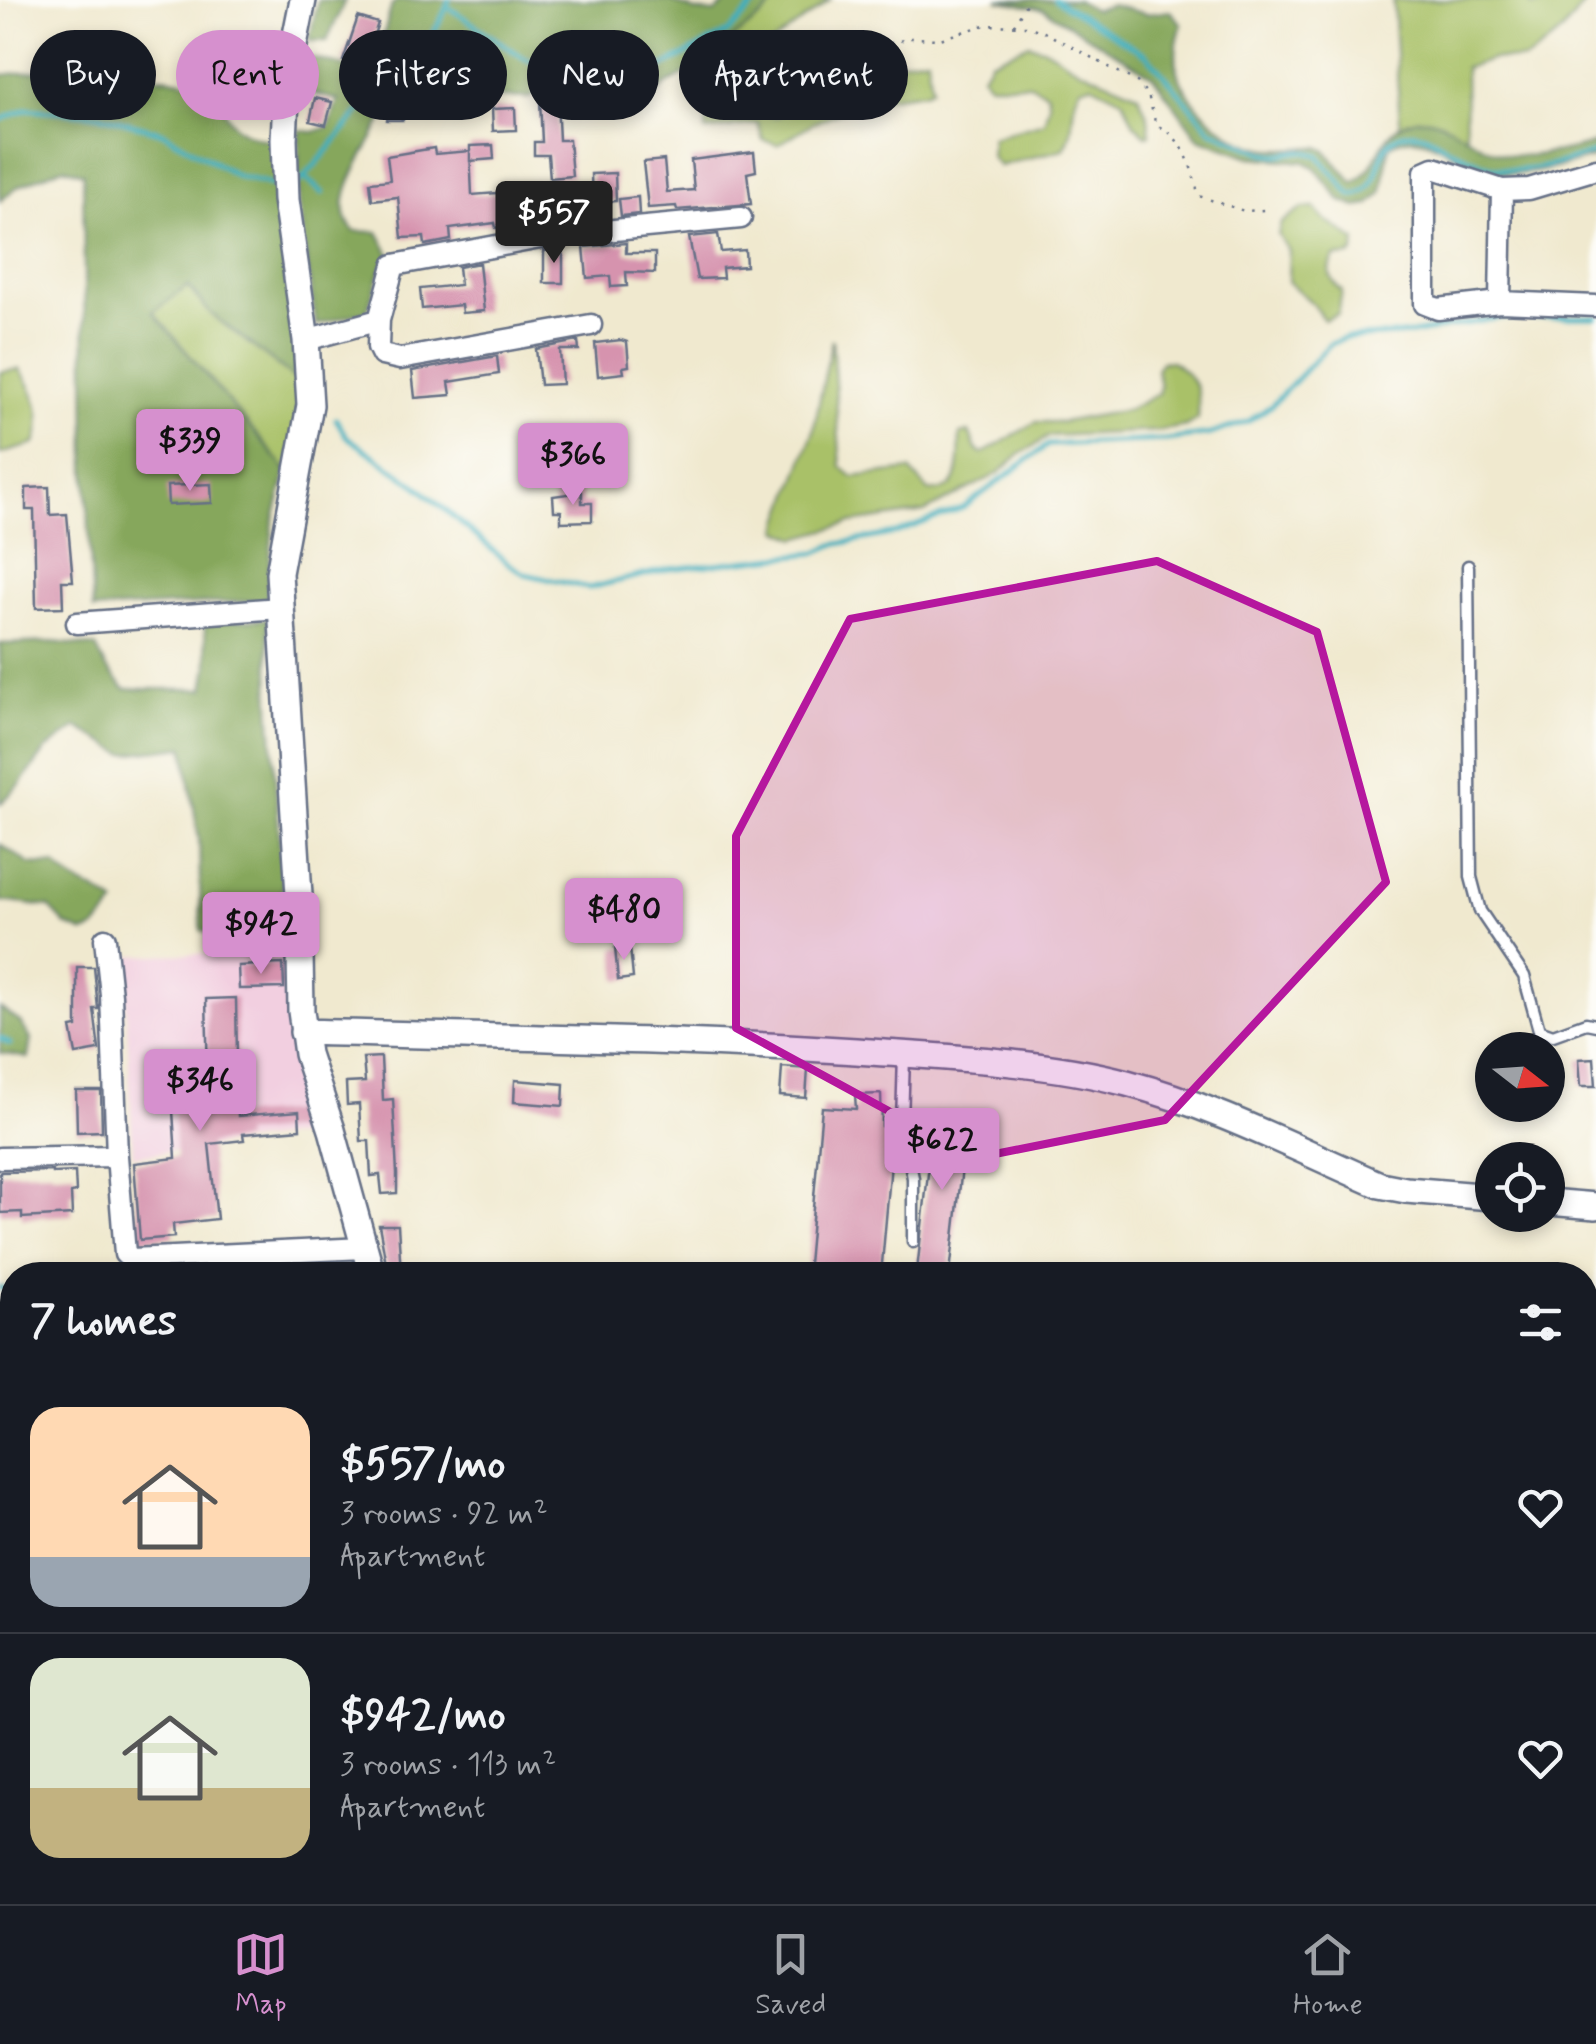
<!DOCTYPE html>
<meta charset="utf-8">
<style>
body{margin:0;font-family:Mynerve,sans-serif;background:#242831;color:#f1f3f6;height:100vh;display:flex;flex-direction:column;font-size:38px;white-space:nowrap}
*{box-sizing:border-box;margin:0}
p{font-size:32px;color:#9ea1a6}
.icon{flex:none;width:55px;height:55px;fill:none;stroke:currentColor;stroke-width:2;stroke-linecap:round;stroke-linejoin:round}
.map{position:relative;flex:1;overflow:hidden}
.sheet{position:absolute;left:0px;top:1262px;width:1598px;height:642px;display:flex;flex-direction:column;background:#171b24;border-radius:40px 40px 0 0;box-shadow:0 5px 15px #0003}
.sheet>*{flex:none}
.guide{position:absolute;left:30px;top:30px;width:1000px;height:90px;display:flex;gap:20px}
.needle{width:65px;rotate:107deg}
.tools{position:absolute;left:1475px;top:1032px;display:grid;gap:20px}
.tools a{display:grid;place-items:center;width:90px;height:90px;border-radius:50%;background:#171b24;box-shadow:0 5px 15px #0003;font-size:50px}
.price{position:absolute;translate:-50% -85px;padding:0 22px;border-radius:10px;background:#d690ce;color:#111;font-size:32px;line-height:65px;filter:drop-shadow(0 2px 5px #0008)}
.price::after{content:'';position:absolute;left:50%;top:60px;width:30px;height:22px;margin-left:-15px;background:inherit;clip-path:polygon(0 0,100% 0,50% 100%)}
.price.selected{background:#222;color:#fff}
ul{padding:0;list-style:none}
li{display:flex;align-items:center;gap:30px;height:250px;padding:0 30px}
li+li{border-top:2px solid #363941}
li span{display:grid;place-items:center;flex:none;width:280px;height:200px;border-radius:30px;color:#555}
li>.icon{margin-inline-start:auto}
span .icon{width:120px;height:120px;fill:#fffc;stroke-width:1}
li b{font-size:42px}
h2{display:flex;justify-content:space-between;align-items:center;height:120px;padding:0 30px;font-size:42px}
.chip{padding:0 35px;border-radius:45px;background:#171b24;box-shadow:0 5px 15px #0003;font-size:35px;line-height:90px}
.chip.selected{background:#d690ce;color:#111}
.tabs{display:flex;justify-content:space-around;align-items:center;height:140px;border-top:2px solid #363941;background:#171b24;font-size:28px;color:#9ea1a6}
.tabs a{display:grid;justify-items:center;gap:5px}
.tabs .selected{color:#d690ce}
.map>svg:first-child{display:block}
.built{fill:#f2cfe0}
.green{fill:#a9c167;stroke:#627862;stroke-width:2.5}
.forest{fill:#86a75c;stroke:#506b5d;stroke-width:2.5}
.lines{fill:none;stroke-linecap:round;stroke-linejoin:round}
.stream{stroke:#40afbd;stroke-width:5}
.building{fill:#d693ae}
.service-casing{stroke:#667086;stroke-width:15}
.minor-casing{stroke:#667086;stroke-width:25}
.tertiary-casing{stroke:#667086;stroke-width:30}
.path{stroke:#667086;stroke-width:2.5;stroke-dasharray:2.5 8;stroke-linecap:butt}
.service{stroke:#fff;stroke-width:10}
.minor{stroke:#fff;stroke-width:20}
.tertiary{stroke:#fff;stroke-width:25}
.marked{fill:#b5179e;fill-opacity:0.2;stroke:#b5179e;stroke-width:8;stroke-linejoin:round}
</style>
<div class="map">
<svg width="1596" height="1904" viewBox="0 0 1596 1904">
<rect width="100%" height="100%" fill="#fdfcf7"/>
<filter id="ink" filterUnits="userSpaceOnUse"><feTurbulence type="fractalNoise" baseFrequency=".01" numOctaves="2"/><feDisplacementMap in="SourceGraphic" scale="20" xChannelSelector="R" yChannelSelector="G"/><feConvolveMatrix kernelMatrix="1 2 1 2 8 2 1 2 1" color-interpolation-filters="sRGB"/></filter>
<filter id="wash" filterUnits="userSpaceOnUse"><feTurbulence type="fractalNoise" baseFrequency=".0048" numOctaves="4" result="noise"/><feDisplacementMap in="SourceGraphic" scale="40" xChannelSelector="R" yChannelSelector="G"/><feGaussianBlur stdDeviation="2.25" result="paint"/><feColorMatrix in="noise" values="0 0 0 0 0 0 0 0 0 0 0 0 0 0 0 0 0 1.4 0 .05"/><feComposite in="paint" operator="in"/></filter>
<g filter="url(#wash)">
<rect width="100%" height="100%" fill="#f0e9cf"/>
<path class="built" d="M291 951 294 1048 299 1075 322 1133 133 1156 124 956Z"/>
<path class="green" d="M777 0H830L750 60 745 52 711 54 766 13Z
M1393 0H1529L1532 6 1554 3 1555 0H1587L1563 31 1532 56 1525 60 1494 59 1465 68 1466 139C1446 122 1425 110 1400 126Z
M1029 44 1046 49 1081 70 1138 94 1148 117 1150 134 1146 135 1134 124 1123 100 1091 84 1081 87C1068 107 1077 129 1064 149L999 166 991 157 992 137 1044 122 1049 104 1047 93 1030 84H989L982 75 990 61Z
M927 57 931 88 924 92 881 98 837 113 811 124 778 145 763 140 758 123 706 131V121L740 119 760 107 767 115 776 117 835 80 900 61Z
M1303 208H1315L1323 218 1356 241 1354 252 1350 256 1334 257C1327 273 1329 280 1342 291L1338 314 1324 320 1310 301 1288 282 1289 251 1278 235 1281 223Z
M187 286 210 313 299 382 300 412 287 471 153 312Z
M832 339 841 467 853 477 910 470 929 491C965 494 958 460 960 434L969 432 976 449 982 454 1036 422H1062L1127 410 1158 394 1160 386 1156 369 1161 362 1172 361C1197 380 1200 388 1198 419L1186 426 1158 431 1050 436 1019 455 999 473 924 512 851 523 797 538 779 530 781 520 813 433Z
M20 369C36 394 46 416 35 444L0 454V372Z"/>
<path class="forest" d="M318 0H345L327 41H309Z
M399 0H669L694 11 715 13 730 0H777L766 13 693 69 665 86 649 102 617 106 543 90 529 98 500 97 499 74 466 49C438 52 411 74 387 90 385 101 384 112 381 122 370 150 325 201 354 231L378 232 391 256 383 264 367 311 316 325 298 202 299 130 313 132 329 127 338 100 303 91 307 57 365 71 380 48 392 4Z
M997 0H1077L1094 10 1112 5 1146 14 1170 11 1182 24C1177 40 1174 54 1178 71 1186 103 1230 142 1263 148 1281 152 1300 146 1319 147L1326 151 1353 182C1381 169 1376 133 1410 121 1444 108 1473 151 1510 155 1539 157 1569 151 1596 143V157C1564 165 1530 178 1496 173 1459 168 1426 120 1389 146L1382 193 1369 205 1357 207 1341 201 1314 167 1304 162 1250 157 1198 138 1153 76 1043 9Z
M61 68C85 70 109 74 132 76 158 77 178 76 202 87 235 103 214 131 274 141L299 382 210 313 188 286 153 312 287 471 273 523 267 600 93 610 86 469 83 173 63 167 17 187 0 201V75Z
M268 619 270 702 283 888 275 903 211 933 201 930 199 840 184 747 124 754 77 727 46 750 20 785 0 804V644L53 642 96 647 106 667 125 689H204L208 665 204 623Z
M0 844 30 864 55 865C75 886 94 887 116 904L95 929 84 933 66 925 49 907 0 901Z
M0 1008 20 1022 31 1039 28 1058 0 1053Z"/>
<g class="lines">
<path class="stream" d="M1055 0 1147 55 1211 130 1264 153 1277 155 1301 151 1318 155 1351 195C1387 197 1369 136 1409 133 1426 131 1437 143 1452 150 1465 156 1481 164 1496 168 1527 175 1567 162 1596 152
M448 7 524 58 575 81H589L643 75 657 70 730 31 760 0
M0 120 27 109 100 115 164 133 237 176 278 186
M305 178 323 193
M293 188C318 166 334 141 356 116 389 77 433 50 449 0
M336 419 346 436 417 486 509 564 525 574 589 588 669 569 815 553 833 545 896 533 963 508 1048 445 1167 440 1211 434 1249 421 1272 405 1330 344 1346 338 1412 334 1498 318 1596 317
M0 1038 10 1044
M0 1288 12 1290"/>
</g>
<g id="blocks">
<path class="building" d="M358 17 378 23 363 68 343 61Z
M742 58 744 80 726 83 734 103 707 114 702 100 708 98 704 64Z
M445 64 470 66 467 88 442 85Z
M421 73 439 74 438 96 420 94Z
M389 93 405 94 403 120H387Z
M315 98 332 102 326 125 310 121Z
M557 99 559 140H569L572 176 550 178 548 155H534V142H542L540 100Z
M515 108 516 130 493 131 492 109Z
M493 145 494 159 470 161V146Z
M434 148 435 154 470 151 472 195 548 189 551 222 496 228 495 223 450 229 451 240 425 245 424 237 402 238 398 197 372 200 370 182 390 180 387 156Z
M754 152 756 171 747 173 751 204 677 210 676 206 648 208 643 162 664 160 667 192 694 190 691 160Z
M615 173 616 201 592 202 591 174Z
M638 197 639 214 621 216 619 199Z
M718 234 721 252 745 250 746 266 722 268 723 278 697 279 689 237Z
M626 243V253H655V273L626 272 627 286 611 287 610 276 587 278 584 247Z
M563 249V283H544V251Z
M479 263 484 311 462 313 461 305 422 309 420 289 460 285 458 267Z
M621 340 627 342 629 366 623 367 624 373 598 376 595 343Z
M578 341 579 350H560L562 384 540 385 536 349Z
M497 356 499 374 449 382 451 395 415 398 412 371Z
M211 484 212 503 168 505 167 486Z
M49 487 50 515 67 514 73 581H62L63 607 36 608 34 510H26V488Z
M582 492V503H592V521L561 522V511H554L553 496Z
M630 947 633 978 618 980 615 948Z
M283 964 284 988 239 989 238 966Z
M77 967H94L98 1009H94L99 1050 76 1054 71 1028 77 1027Z
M236 998 238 1116 299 1111 300 1129 243 1134 244 1140 209 1144 217 1219 173 1224 174 1237 140 1240 134 1163 176 1158 171 1079 208 1077 206 999Z
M381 1057 383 1100 393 1099 397 1174V1193L382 1194 380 1175 371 1176 369 1141H361L359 1104 347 1105 346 1083 365 1082 363 1058Z
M1594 1058 1596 1086H1581L1579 1059Z
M782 1067 808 1069 806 1098 780 1096Z
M515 1080 564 1084 563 1106 514 1102Z
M76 1091H101L102 1131 77 1132Z
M881 1094 882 1127 894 1130 881 1275H849L850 1267 808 1264 822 1107 856 1109 855 1095Z
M935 1112 968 1115 950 1273 917 1270Z
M52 1171V1173L75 1172 76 1192 71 1193 72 1215 22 1218V1212L0 1213V1172Z
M379 1225H398L401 1273 388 1274Z"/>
</g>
</g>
<g filter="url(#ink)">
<use href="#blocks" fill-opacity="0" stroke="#667086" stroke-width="2.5"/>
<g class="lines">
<defs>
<path id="service" d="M1468 566 1471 877 1480 911 1524 976 1539 1030 1553 1035 1586 1023 1596 1025
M904 1055 902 1123 913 1178V1242"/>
<path id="minor" d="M1596 169 1529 189 1502 190 1434 168 1425 172V304L1438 309 1500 302 1596 306
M1500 302 1502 190
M379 320 378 347 382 355 400 359 591 325
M306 340 379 320 394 265 551 236 741 218
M77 623 280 608
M105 939 111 995 117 1156 125 1254 132 1259 364 1248
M0 1158 117 1156
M0 1756H12
M708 1904 709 1892"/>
<path id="tertiary" d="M303 0 287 80 284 139 286 200 306 340 310 405 279 573 299 895 301 1011 307 1054 332 1130 372 1275
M303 1032C487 1037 672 1039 856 1051 942 1057 1044 1061 1127 1083 1214 1106 1297 1149 1380 1185L1406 1190 1492 1197
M1548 1202 1596 1206
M557 1904V1892"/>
</defs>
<use href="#service" class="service-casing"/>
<use href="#minor" class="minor-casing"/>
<use href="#tertiary" class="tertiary-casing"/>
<path class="path" d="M1014 25 1028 0
M757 66 773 63 796 67 911 38 940 39 985 25 1027 26 1044 32 1137 82 1148 95 1156 125C1187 140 1190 165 1199 196L1244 211 1265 210"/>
<use href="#service" class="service"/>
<use href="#minor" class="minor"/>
<use href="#tertiary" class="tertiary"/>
</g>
</g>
<path class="marked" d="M1157 561 1317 632 1386 882 1165 1120 975 1158 736 1028V836L850 619Z"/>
</svg>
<div class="tools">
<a><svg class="needle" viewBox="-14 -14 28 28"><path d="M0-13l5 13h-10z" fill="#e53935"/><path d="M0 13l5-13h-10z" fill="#9ea1a6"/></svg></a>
<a><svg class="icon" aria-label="locate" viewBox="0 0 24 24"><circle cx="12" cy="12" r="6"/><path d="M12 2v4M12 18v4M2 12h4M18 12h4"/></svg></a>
</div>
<b class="price selected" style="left:554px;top:266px">$557</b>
<b class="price" style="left:190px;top:494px">$339</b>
<b class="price" style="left:573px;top:508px">$366</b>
<b class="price" style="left:624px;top:963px">$480</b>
<b class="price" style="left:261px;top:977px">$942</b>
<b class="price" style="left:200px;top:1134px">$346</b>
<b class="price" style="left:942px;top:1193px">$622</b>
<div class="guide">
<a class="chip">Buy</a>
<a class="chip selected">Rent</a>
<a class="chip">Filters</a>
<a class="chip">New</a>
<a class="chip">Apartment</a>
</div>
<section class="sheet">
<h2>7 homes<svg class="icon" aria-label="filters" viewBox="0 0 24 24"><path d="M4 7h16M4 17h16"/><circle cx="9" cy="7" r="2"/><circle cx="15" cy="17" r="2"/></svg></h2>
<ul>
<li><span style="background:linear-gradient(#ffd9b3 75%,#9aa5b1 0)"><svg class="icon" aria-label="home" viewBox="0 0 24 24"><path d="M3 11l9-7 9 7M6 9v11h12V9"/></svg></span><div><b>$557/mo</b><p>3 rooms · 92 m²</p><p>Apartment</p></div><svg class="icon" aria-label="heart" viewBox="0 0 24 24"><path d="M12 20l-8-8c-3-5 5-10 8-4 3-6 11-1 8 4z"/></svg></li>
<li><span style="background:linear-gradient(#dfe7d0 65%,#c2b280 0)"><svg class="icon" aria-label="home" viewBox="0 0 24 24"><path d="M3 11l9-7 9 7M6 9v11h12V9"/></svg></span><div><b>$942/mo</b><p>3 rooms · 113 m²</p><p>Apartment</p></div><svg class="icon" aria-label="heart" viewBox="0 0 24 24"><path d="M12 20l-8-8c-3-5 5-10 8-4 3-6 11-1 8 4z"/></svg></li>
</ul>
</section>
</div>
<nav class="tabs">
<a class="selected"><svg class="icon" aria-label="map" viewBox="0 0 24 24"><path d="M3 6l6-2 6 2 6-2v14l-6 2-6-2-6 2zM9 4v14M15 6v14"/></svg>Map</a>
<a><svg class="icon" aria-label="saved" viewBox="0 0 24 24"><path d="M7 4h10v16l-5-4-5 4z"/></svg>Saved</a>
<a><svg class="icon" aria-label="home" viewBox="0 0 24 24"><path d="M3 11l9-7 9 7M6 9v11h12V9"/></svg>Home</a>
</nav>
